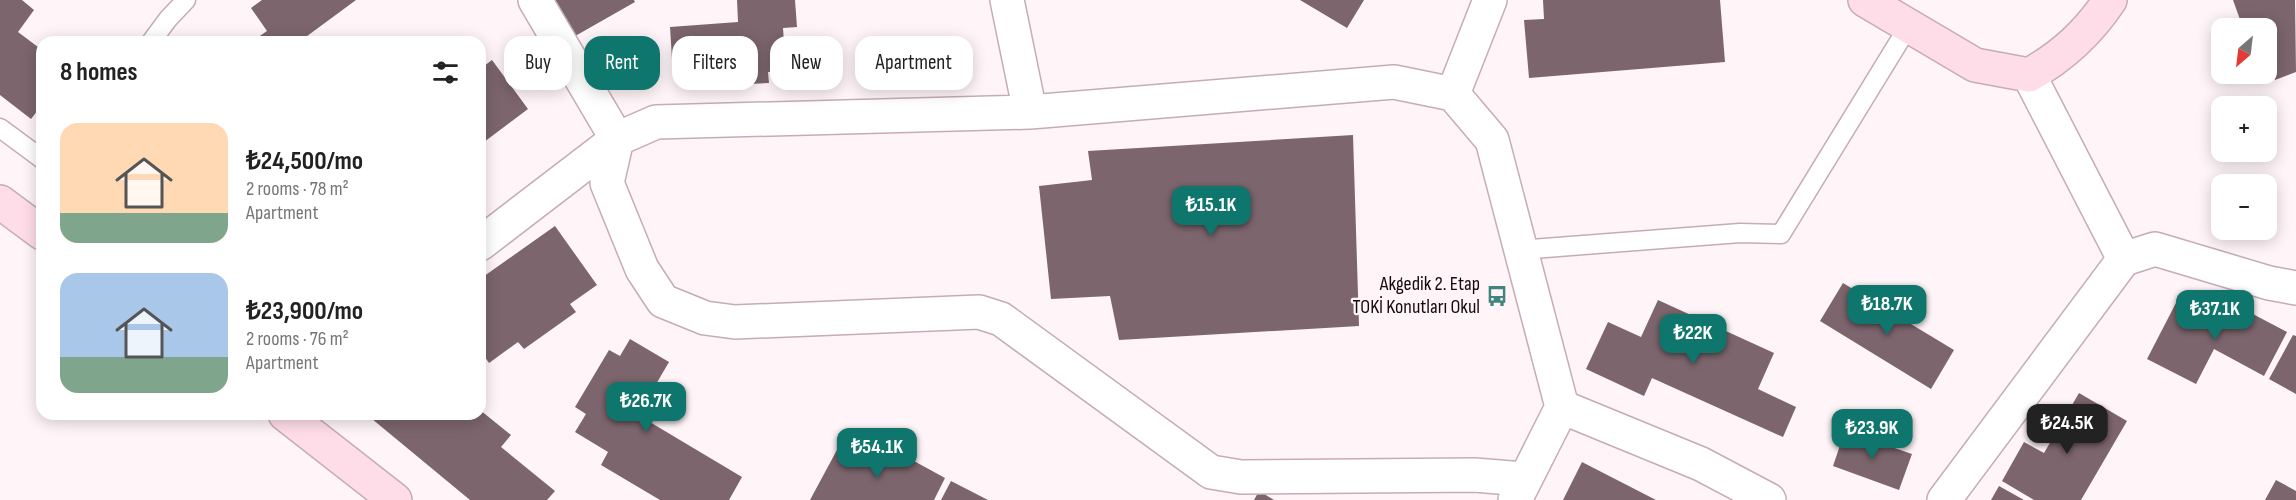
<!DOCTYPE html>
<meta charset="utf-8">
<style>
body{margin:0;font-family:"Sofia Sans Condensed",sans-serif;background:#f2f2f2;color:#222;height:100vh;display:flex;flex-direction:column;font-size:22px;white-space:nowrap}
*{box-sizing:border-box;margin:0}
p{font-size:20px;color:#767676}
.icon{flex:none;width:33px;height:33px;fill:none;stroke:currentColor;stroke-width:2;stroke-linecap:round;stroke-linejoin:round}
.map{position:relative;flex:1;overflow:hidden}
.drawer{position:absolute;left:36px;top:36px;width:450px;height:384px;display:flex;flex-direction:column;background:#fff;border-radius:18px;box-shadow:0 3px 15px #0003}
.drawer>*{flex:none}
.hud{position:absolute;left:504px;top:36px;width:570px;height:54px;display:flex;gap:12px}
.needle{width:39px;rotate:208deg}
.fabs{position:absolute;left:2211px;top:18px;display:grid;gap:12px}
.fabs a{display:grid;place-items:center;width:66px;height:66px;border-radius:12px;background:#fff;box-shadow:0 3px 15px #0003;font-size:30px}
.price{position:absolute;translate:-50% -51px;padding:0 14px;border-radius:12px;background:#0f766e;color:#fff;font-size:20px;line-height:39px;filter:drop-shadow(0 2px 3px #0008)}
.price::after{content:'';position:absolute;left:50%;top:36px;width:18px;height:14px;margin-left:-9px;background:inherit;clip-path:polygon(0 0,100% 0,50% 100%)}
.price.current{background:#222;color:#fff}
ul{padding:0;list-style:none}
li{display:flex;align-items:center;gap:18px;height:150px;padding:0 24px}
li span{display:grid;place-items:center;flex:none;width:168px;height:120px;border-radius:18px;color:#555}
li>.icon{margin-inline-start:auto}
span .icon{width:72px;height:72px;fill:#fffc;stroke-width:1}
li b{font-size:26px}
h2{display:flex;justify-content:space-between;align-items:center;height:72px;padding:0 24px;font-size:26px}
.pill{padding:0 21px;border-radius:18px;background:#fff;box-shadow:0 3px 15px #0003;font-size:21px;line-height:54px}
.pill.current{background:#0f766e;color:#fff}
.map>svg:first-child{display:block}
.building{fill:#7c656d}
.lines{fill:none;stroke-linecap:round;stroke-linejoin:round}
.lane-casing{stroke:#c6acb5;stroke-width:21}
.street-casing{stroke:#c6acb5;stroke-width:36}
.secondary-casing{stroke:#c6acb5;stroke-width:36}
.lane{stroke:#fff;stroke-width:18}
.street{stroke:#fff;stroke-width:33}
.secondary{stroke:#fedde9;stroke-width:33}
.labels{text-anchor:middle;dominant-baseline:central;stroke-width:4.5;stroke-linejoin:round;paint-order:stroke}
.poi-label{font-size:20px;fill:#130b0e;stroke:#fff4f7;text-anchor:end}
</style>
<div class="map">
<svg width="2296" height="500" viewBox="0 0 2296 500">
<rect width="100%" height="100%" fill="#fff4f7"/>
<path class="building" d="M0 0H22L34 10 18 32 42 50V105L31 119 0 95Z
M262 0H356L299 42H251L267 31 251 8Z
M549 0H634L635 2 570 39Z
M737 0H795L797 27 783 28 786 71 768 72 769 83 694 87 693 73 673 75 670 27 738 22Z
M1300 0H1364L1347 28Z
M1543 0H1720L1725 62 1529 78 1524 20 1544 19Z
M2233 0H2295L2296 72 2275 80 2269 63 2266 64V28H2243Z
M492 60 528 109 480 145V69Z
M1353 135 1359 326 1119 340 1110 296 1051 299 1039 186 1092 180 1088 151Z
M555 226 597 285 570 304 576 312 524 349 518 342 489 363 480 350V279Z
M1843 283 1954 350 1931 389 1820 321Z
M2178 299 2220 321 2230 302 2287 332 2264 376 2214 349 2196 384 2147 359Z
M1658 300 1774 353 1758 389 1796 407 1783 437 1652 378 1644 396 1586 369 1608 322 1641 337Z
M2293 335 2296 336V394L2269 379Z
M630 339 669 362 638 415 742 477 729 500H660L601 465 608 452 575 432 586 414 575 407 609 350 620 356Z
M2079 393 2127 421 2081 500H2034L2002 481 2024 442 2044 453Z
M480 410 511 435 501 447 555 491 547 500H470L366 414H480Z
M1845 431 1912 454 1899 490 1833 466Z
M838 448 859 460 864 452 887 464 894 450 945 478 934 500H810Z
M1582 462 1656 500H1563Z
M2276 480 2296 491V500H2265Z
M951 481 988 500H941Z
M1999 486 2024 500H1991Z
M1259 491 1274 500H1254Z"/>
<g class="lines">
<defs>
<path id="lane" d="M151 42 168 19 186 0
M0 128 42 159
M1519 250 1740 233 1781 234 1908 27"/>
<path id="street" d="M535 0 617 139 607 183 642 269 663 301 705 318 735 322 979 312 1001 319 1211 472 1241 477 1474 475 1524 479
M1007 0 1030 112
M2029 75 2124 259
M1453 94 1490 0
M480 244 617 139 656 122 1030 112 1394 82 1453 94 1492 140 1562 407 1515 500
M1562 407 1701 464 1769 500
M1944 500 2124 259 2155 249 2269 283 2296 288"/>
<path id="secondary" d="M1865 0 1975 65 2029 75C2063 56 2088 33 2110 0
M0 202 42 233
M285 414 395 500"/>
</defs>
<use href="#lane" class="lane-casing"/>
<use href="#street" class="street-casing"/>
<use href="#secondary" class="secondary-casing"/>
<use href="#lane" class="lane"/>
<use href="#street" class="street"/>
<use href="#secondary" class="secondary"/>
</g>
<defs>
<symbol id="bus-bare" viewBox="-9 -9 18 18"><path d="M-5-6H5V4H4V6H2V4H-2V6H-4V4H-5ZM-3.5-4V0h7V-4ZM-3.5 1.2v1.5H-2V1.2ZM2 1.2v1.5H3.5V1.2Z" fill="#40867e" stroke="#fff4f7" stroke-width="2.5" paint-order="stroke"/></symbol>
</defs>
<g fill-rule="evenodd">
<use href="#bus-bare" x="1482" y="281" width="30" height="30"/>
</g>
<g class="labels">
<g class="poi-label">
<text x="1480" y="284">Akgedik 2. Etap<tspan x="1480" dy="23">TOKİ Konutları Okul</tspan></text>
</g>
</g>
</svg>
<div class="fabs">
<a><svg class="needle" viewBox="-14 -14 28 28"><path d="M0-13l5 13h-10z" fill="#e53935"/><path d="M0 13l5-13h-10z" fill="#767676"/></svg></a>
<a>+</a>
<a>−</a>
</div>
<b class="price" style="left:1211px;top:237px">₺15.1K</b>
<b class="price" style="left:1887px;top:336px">₺18.7K</b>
<b class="price" style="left:2215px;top:341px">₺37.1K</b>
<b class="price" style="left:1693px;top:365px">₺22K</b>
<b class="price" style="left:646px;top:433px">₺26.7K</b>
<b class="price current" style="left:2067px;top:455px">₺24.5K</b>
<b class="price" style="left:1872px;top:460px">₺23.9K</b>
<b class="price" style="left:877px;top:479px">₺54.1K</b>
<div class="hud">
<a class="pill">Buy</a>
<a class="pill current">Rent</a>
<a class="pill">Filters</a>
<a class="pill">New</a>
<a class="pill">Apartment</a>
</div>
<section class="drawer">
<h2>8 homes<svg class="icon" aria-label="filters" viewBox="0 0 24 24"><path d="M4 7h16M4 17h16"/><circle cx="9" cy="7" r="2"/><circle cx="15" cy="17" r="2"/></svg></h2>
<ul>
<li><span style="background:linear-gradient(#ffd9b3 75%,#7fa58c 0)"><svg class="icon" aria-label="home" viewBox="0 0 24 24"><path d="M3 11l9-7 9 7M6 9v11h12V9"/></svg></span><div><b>₺24,500/mo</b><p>2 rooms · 78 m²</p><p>Apartment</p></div></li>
<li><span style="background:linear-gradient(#a9c7e8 70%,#7fa58c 0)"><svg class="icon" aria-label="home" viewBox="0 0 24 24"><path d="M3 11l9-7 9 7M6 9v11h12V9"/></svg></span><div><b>₺23,900/mo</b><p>2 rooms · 76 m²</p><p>Apartment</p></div></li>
</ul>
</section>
</div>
